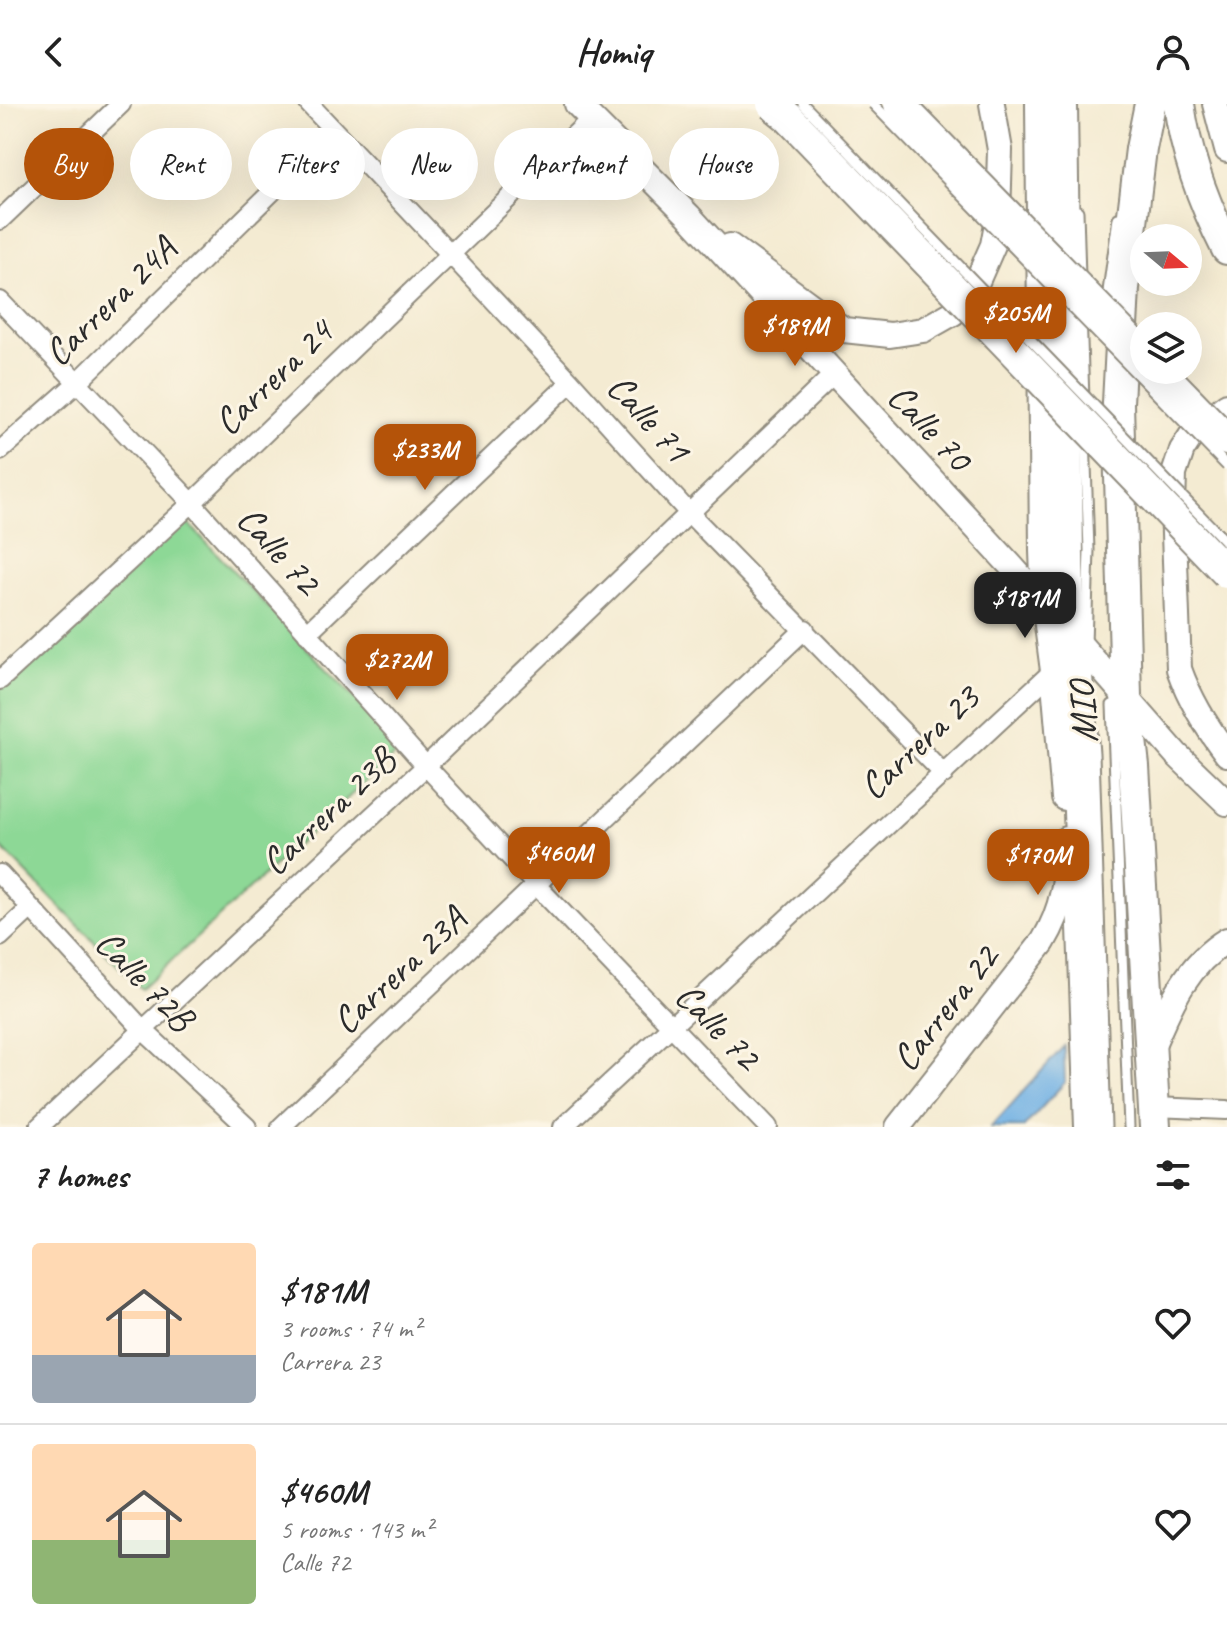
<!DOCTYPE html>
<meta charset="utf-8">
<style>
body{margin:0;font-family:Caveat,sans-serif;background:#f2f2f2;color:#222;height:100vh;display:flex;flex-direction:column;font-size:30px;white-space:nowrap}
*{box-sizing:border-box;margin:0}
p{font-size:26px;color:#767676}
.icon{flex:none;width:44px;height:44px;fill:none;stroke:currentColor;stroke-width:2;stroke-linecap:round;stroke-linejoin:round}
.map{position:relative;height:1023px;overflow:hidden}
.sheet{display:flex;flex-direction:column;background:#fff;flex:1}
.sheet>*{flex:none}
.banner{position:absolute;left:24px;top:24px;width:800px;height:72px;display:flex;gap:16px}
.needle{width:52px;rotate:109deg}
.controls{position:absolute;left:1130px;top:120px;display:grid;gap:16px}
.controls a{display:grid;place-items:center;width:72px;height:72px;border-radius:50%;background:#fff;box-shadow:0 8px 32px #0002;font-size:40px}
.price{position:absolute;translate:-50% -68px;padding:0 18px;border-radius:16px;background:#b45309;color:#fff;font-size:26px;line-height:52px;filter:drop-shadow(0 2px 4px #0008)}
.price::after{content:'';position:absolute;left:50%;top:48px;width:24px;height:18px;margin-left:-12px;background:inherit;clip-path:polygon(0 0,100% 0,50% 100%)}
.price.current{background:#222;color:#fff}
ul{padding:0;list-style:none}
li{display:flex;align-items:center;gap:24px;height:200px;padding:0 32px}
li+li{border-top:2px solid #e0e0e0}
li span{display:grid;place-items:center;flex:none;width:224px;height:160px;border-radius:8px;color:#555}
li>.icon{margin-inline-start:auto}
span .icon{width:96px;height:96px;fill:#fffc;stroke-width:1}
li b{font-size:34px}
h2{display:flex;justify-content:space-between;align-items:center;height:96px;padding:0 32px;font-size:34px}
.tag{padding:0 28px;border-radius:36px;background:#fff;box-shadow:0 8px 32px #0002;font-size:28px;line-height:72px}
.tag.current{background:#b45309;color:#fff}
header{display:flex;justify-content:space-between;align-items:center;height:104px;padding:0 32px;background:#fff;font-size:36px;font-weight:700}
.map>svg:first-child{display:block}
.green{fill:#8dd896;stroke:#5c8260;stroke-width:2}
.water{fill:#70b0e4;stroke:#4e6e88;stroke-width:2}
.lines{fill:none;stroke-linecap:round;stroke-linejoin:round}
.service-casing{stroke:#908b7e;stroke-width:13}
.minor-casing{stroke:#908b7e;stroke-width:22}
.tertiary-casing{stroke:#908b7e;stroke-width:28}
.primary-casing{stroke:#908b7e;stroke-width:34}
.service{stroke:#fff;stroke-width:9}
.minor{stroke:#fff;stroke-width:18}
.tertiary{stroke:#fff;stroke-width:24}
.primary{stroke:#fff;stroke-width:30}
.service-bridge-casing{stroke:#908b7e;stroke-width:13;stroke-linecap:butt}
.trunk-bridge-casing{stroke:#908b7e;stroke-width:34;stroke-linecap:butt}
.service-bridge{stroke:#fff;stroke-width:9}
.trunk-bridge{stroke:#fff;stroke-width:30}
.labels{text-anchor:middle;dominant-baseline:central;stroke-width:6;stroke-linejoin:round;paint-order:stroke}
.street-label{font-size:38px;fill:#2b2b2b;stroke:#fcf5e5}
</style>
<header><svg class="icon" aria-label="back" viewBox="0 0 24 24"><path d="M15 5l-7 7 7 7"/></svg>Homiq<svg class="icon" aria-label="person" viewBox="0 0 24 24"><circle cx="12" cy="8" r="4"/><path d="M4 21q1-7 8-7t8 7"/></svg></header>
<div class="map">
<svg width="1227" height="1023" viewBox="0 0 1227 1023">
<rect width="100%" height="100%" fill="#fcf5e5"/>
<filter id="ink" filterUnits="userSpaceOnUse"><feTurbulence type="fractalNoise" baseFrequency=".0125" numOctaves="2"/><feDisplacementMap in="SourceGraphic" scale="16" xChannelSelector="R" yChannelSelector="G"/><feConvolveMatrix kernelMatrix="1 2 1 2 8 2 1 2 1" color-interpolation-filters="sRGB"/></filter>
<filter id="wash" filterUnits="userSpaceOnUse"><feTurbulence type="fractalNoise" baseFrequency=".006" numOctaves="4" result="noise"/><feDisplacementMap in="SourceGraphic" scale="32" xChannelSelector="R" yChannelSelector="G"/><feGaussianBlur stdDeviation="1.8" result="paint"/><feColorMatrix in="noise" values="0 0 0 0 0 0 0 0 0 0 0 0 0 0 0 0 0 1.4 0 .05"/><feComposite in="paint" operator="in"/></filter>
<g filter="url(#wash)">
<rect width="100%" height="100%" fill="#f4ebd2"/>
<path class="green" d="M183 414 402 644 141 885 0 742V585Z"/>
<path class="water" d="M1064 942 1065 978 1024 1023H991Z"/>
</g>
<g filter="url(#ink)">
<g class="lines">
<defs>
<path id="service" d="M1078 107 1080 173
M1106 202 1118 114
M1081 207 1084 296
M1085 331 1089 446 1086 540
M1086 555 1094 649 1106 1023
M1112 601 1129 1023"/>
<path id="minor" d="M309 0 571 278 688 408 944 670
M0 116 121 0
M0 197 192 399 426 662 537 782 768 1023
M0 347 77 279 334 27
M307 529 571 278
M0 576 192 399 591 15
M0 770 143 926 247 1023
M0 833 31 804
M1154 1003 1227 1006
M39 1023 426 662 833 271
M281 1023 805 525
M563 1023 1053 567"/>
<path id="tertiary" d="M577 0 689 112 1013 464 1176 650 1227 699
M1038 0 1042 447 1044 499 1053 567
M1215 0 1227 46
M730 142 844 226 890 231 923 226 953 209 972 189 993 141 998 114 1000 46 992 0
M1227 301 1195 326 1182 346 1174 370 1173 403 1179 565C1190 596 1207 624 1227 650
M1064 694 1053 567 1065 557
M1152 943C1170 901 1186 861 1227 836
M898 1023 1043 838C1063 805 1068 773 1066 735"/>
<path id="primary" d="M1062 0 1069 528 1077 651 1090 1023
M1150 0 1141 45 1124 184 1118 299 1126 592 1134 662 1155 1023
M1179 0C1186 51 1204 100 1227 145"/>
</defs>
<use href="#service" class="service-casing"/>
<use href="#minor" class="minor-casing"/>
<use href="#tertiary" class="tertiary-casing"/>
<use href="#primary" class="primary-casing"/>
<use href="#service" class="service"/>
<use href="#minor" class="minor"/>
<use href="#tertiary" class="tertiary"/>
<use href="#primary" class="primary"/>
<defs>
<path id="service-bridge" d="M803 0 1227 439
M873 0 1227 362"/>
<path id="trunk-bridge" d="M772 0 788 13 1227 469
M899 0 1144 251
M1159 266 1227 336"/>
</defs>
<use href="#service-bridge" class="service-bridge-casing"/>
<use href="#trunk-bridge" class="trunk-bridge-casing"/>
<use href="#service-bridge" class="service-bridge"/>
<use href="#trunk-bridge" class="trunk-bridge"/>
</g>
</g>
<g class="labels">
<g class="street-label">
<text transform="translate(110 197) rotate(-44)">Carrera 24A</text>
<text transform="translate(273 273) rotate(-44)">Carrera 24</text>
<text transform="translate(649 314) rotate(48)">Calle 71</text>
<text transform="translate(930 323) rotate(47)">Calle 70</text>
<text transform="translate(279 446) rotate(48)">Calle 72</text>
<text transform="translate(1083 608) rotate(-93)">MIO</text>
<text transform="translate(919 638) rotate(-43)">Carrera 23</text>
<text transform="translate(328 707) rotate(-43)">Carrera 23B</text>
<text transform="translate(399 866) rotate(-43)">Carrera 23A</text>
<text transform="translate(145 876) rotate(46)">Calle 72B</text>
<text transform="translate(945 904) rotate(-52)">Carrera 22</text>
<text transform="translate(718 922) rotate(46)">Calle 72</text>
</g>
</g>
</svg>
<div class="controls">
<a><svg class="needle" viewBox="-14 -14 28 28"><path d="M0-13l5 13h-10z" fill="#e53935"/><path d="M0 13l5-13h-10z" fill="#767676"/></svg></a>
<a><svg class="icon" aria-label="layers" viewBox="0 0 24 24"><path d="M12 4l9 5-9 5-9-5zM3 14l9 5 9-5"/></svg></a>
</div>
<b class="price" style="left:1016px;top:251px">$205M</b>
<b class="price" style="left:795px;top:264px">$189M</b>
<b class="price" style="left:425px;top:388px">$233M</b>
<b class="price current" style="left:1025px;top:536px">$181M</b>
<b class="price" style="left:397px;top:598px">$272M</b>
<b class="price" style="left:559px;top:791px">$460M</b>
<b class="price" style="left:1038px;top:793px">$170M</b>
<div class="banner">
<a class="tag current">Buy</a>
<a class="tag">Rent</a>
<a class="tag">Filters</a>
<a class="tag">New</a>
<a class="tag">Apartment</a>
<a class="tag">House</a>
</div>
</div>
<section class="sheet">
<h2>7 homes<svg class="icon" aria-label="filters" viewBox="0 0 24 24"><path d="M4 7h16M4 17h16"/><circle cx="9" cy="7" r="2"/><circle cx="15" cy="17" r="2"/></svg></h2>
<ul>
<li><span style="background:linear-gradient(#ffd9b3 70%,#9aa5b1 0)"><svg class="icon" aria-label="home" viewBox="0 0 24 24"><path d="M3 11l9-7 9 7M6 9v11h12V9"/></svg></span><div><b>$181M</b><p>3 rooms · 74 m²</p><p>Carrera 23</p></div><svg class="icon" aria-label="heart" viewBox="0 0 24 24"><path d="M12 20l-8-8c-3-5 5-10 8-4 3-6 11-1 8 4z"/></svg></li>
<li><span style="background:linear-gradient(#ffd9b3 60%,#8fb573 0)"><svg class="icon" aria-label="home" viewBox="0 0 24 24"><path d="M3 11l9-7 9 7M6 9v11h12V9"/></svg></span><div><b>$460M</b><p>5 rooms · 143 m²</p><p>Calle 72</p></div><svg class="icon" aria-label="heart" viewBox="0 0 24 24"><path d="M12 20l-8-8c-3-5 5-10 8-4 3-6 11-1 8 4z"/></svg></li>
</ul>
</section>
